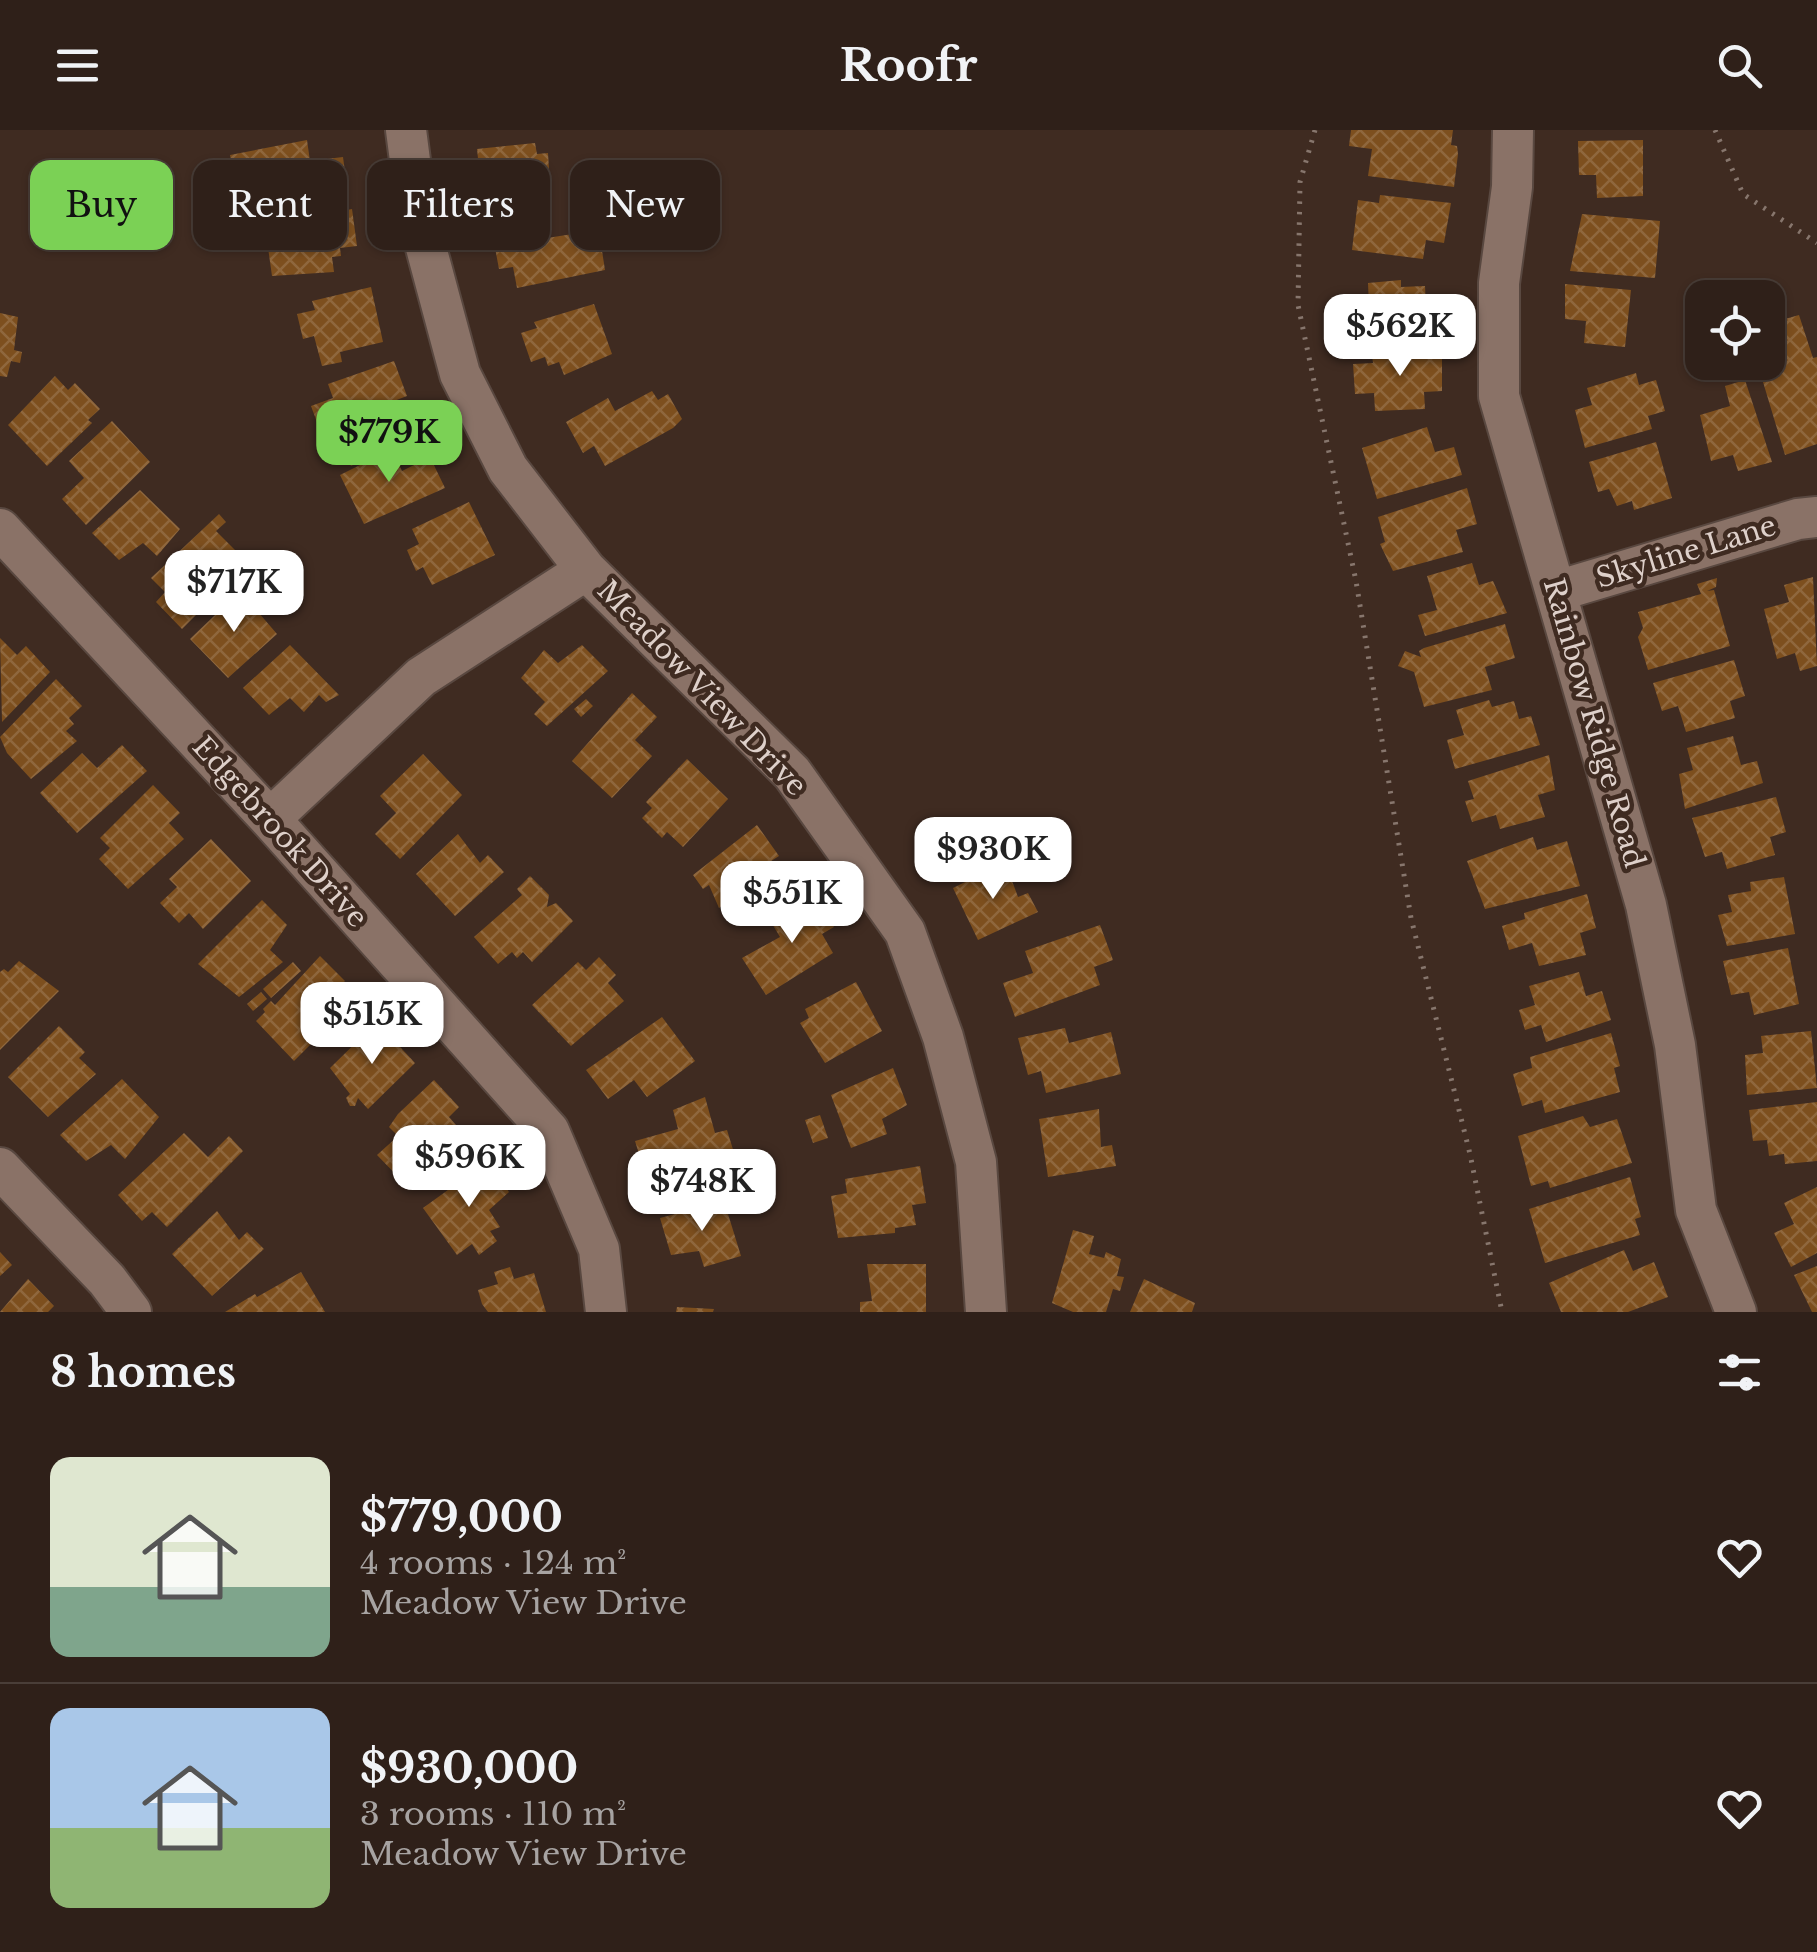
<!DOCTYPE html>
<meta charset="utf-8">
<style>
body{margin:0;font-family:"Libre Baskerville",serif;background:#3b2d26;color:#f1f3f6;height:100vh;display:flex;flex-direction:column;font-size:38px;white-space:nowrap}
*{box-sizing:border-box;margin:0}
p{font-size:32px;color:#a7a3a2}
.icon{flex:none;width:55px;height:55px;fill:none;stroke:currentColor;stroke-width:2;stroke-linecap:round;stroke-linejoin:round}
.map{position:relative;height:1182px;overflow:hidden}
.sheet{display:flex;flex-direction:column;background:#2f2019;flex:1}
.sheet>*{flex:none}
.top-card{position:absolute;left:30px;top:30px;width:1000px;height:90px;display:flex;gap:20px}
.buttons{position:absolute;left:1685px;top:150px;display:grid;gap:20px}
.buttons a{display:grid;place-items:center;width:100px;height:100px;border-radius:20px;background:#2f2019;box-shadow:0 2px 8px #0004,0 0 0 2px #4a3e38;font-size:50px}
.price{position:absolute;translate:-50% -85px;padding:0 22px;border-radius:20px;background:#fff;color:#222;font-size:32px;line-height:65px;filter:drop-shadow(0 2px 5px #0008)}
.price::after{content:'';position:absolute;left:50%;top:60px;width:30px;height:22px;margin-left:-15px;background:inherit;clip-path:polygon(0 0,100% 0,50% 100%)}
.price.active{background:#7bd155;color:#111}
ul{padding:0;list-style:none}
li{display:flex;align-items:center;gap:30px;height:250px;padding:0 50px}
li+li{border-top:2px solid #4a3e38}
li span{display:grid;place-items:center;flex:none;width:280px;height:200px;border-radius:20px;color:#555}
li>.icon{margin-inline-start:auto}
span .icon{width:120px;height:120px;fill:#fffc;stroke-width:1}
li b{font-size:42px}
h2{display:flex;justify-content:space-between;align-items:center;height:120px;padding:0 50px;font-size:42px}
.pill{padding:0 35px;border-radius:20px;background:#2f2019;box-shadow:0 2px 8px #0004,0 0 0 2px #4a3e38;font-size:35px;line-height:90px}
.pill.active{background:#7bd155;color:#111}
header{display:flex;justify-content:space-between;align-items:center;height:130px;padding:0 50px;background:#2f2019;font-size:45px;font-weight:700}
.map>svg:first-child{display:block}
.building{fill:url(#building-cross-hatch)}
.lines{fill:none;stroke-linecap:round;stroke-linejoin:round}
.minor-casing{stroke:#594840;stroke-width:44}
.path{stroke:#87766d;stroke-width:5;stroke-dasharray:2.5 8;stroke-linecap:butt}
.minor{stroke:#8a7267;stroke-width:40}
.labels{text-anchor:middle;dominant-baseline:central;stroke-width:9;stroke-linejoin:round;paint-order:stroke}
.street-label{font-size:28px;fill:#ded0ca;stroke:#3f2b21}
</style>
<header><svg class="icon" aria-label="menu" viewBox="0 0 24 24"><path d="M4 6h16M4 12h16M4 18h16"/></svg>Roofr<svg class="icon" aria-label="search" viewBox="0 0 24 24"><circle cx="10" cy="10" r="6"/><path d="M15 15l6 6"/></svg></header>
<div class="map">
<svg width="1817" height="1182" viewBox="0 0 1817 1182">
<defs>
<pattern id="building-cross-hatch" width="8" height="8" patternUnits="userSpaceOnUse" patternTransform="scale(2.5)"><rect width="8" height="8" fill="#7d4f1e"/><path d="M0 0l8 8M0 8l8-8" fill="none" stroke="#8f673d"/></pattern>
</defs>
<rect width="100%" height="100%" fill="#3f2b21"/>
<path class="building" d="M1351 0H1453L1451 15 1457 16 1458 24 1454 57 1368 46 1372 19 1349 16Z
M307 10 310 31 343 27 348 64 257 73 253 44 234 46 230 25Z
M1643 10V66L1597 68 1596 45H1579L1578 11Z
M535 13 537 24 548 23 551 71 483 76 477 19Z
M1380 65 1451 73 1444 113 1426 110 1423 129 1352 120 1358 70 1379 73Z
M352 79 357 116 340 118 341 126 332 127 334 142 272 146 265 96Z
M1582 84 1660 91 1655 148 1570 141Z
M539 94 541 109 585 102 587 111 600 108 605 140 517 158 513 137 499 139 492 102Z
M1401 150V157L1425 156 1426 175 1439 174 1440 205 1352 208 1351 178 1369 177 1368 153Z
M1565 154 1631 160 1625 217 1584 213 1586 191 1565 189Z
M371 157 383 212 340 222 342 232 322 236 314 206 303 209 297 184 315 180 312 171Z
M594 174 612 224 564 245 559 232 548 236 545 227 531 232 521 203 537 198 534 192Z
M0 183 18 187 14 220 22 222 20 233 11 231 7 247 0 246Z
M1799 185 1813 228 1817 227V314L1785 325 1757 232H1768V194Z
M1442 221V261L1424 262 1425 279 1375 281 1374 263 1355 264 1353 234 1373 233 1372 224Z
M394 231 407 266 394 271 400 291 326 317 311 276 333 268 328 254Z
M1636 243 1639 255 1656 250 1665 281 1648 286 1652 299 1585 318 1575 280 1592 275 1587 258Z
M55 246 68 260 75 253 100 279 88 290 92 293 47 336 8 295Z
M1745 250 1772 332 1738 341 1733 325 1711 331 1700 285 1730 276 1725 256Z
M652 261 658 270 668 264 682 289 673 298 605 336 594 316 583 323 566 292 608 268 615 281Z
M112 291 150 332 86 395 62 369 84 348 69 331Z
M1427 297 1435 322 1454 317 1462 345 1377 369 1362 318Z
M1656 312 1672 368 1634 380 1632 371 1617 376 1609 359 1598 362 1589 332Z
M360 314 367 328 351 336 344 321Z
M392 319 402 341 430 327 445 358 364 394 340 345Z
M1467 358 1477 394 1456 400 1463 422 1393 441 1380 414 1385 412 1378 387Z
M140 360 180 399 157 426 143 413 119 430 92 403Z
M469 372 495 425 432 455 423 437 416 441 407 420 419 414 412 399Z
M219 384 226 392 216 401 238 423 206 452 217 464 182 499 156 472 165 462 151 448Z
M1472 433 1479 455 1493 451 1507 483 1425 506 1418 485 1437 480 1427 446Z
M1813 447 1817 536 1800 541 1795 523 1777 529 1764 479 1789 472 1784 455Z
M1717 448 1716 457 1707 461 1714 460 1730 516 1648 540 1638 507 1643 498 1638 482 1701 464 1697 454Z
M240 461 277 504 228 548 190 509Z
M1505 494 1515 528 1485 537 1492 560 1424 577 1414 542 1398 536 1405 521 1421 527 1419 521 1424 518Z
M0 508 17 525 26 516 50 542 2 592Z
M290 515 339 565 326 572 319 565 304 582 290 568 269 585 243 558Z
M582 515 608 541 547 596 534 584 545 572 521 548 544 520 558 533Z
M1734 530 1745 566 1730 571 1735 588 1686 602 1678 576 1662 581 1653 553Z
M56 549 82 576 69 588 74 594 66 601 77 611 31 649 7 623 0 607Z
M632 563 657 587 635 610 652 626 612 668 572 631Z
M586 569 593 576 581 587 574 579Z
M1489 570 1492 577 1514 571 1519 589 1531 586 1540 615 1455 639 1447 610 1464 605 1456 580Z
M1733 606 1741 635 1757 631 1763 653 1685 679 1679 644 1693 640 1687 618Z
M122 615 147 641 77 703 40 663 82 623 97 638Z
M423 624 462 665 400 729 375 704 396 683 380 666Z
M1549 625 1555 660 1538 665 1545 687 1500 699 1496 685 1472 692 1465 671 1474 669 1468 651Z
M687 629 728 669 683 717 667 702 662 708 642 688 652 678 646 672Z
M153 655 180 683 169 693 184 709 128 759 99 729 110 718 100 708Z
M1776 667 1786 702 1770 707 1775 725 1727 739 1722 722 1705 727 1692 688Z
M757 695 779 726 765 735 770 743 762 748 769 759 736 782 729 771 719 778 709 755 703 759 693 745Z
M458 704 480 733 488 725 504 742 455 786 416 744Z
M1533 707 1537 720 1567 711 1580 756 1485 779 1467 731Z
M211 709 251 751 203 799 189 783 179 793 160 773 177 757 169 749Z
M1005 732 1018 767 1028 763 1038 782 978 810 953 758Z
M530 746 549 765 547 777 556 773 573 791 532 832 523 822 517 828 512 822 498 834 474 807 522 765 517 759Z
M1784 747 1795 804 1727 816 1718 785 1732 782 1728 765 1751 761 1750 752Z
M1587 764 1596 798 1580 803 1586 825 1539 836 1532 813 1509 820 1502 796 1525 789 1524 783Z
M814 765 834 797 822 804 833 823 766 865 742 828 780 807 771 792Z
M262 770 287 795 270 820 283 832 239 867 198 834Z
M1100 795 1113 830 1094 837 1100 855 1015 887 1003 853 1033 843 1025 821Z
M1788 818 1799 874 1754 885 1749 862 1731 865 1723 831Z
M320 826 345 851 322 874 336 889 294 931 256 891 265 882 263 879 271 871 275 875Z
M599 827 616 845 608 853 624 871 571 916 532 875 578 832 586 840Z
M19 831 59 861 0 920V842L4 839 8 842Z
M293 832 301 841 271 868 263 859Z
M1579 842 1586 866 1602 861 1611 890 1546 912 1541 895 1525 900 1519 880 1535 875 1529 856Z
M856 852 882 901 825 933 800 893 809 888 805 879Z
M261 862 267 869 253 881 247 874Z
M662 887 695 931 647 967 634 950 608 969 586 940Z
M377 892 415 933 368 979 358 968 355 976H350L346 968 350 964 330 938Z
M59 896 85 922 79 928 96 944 48 987 8 947Z
M1065 898 1069 913 1111 902 1121 944 1046 963 1041 941 1028 945 1018 908Z
M1811 901 1817 958 1747 965 1745 925 1763 923 1761 906Z
M1611 903 1620 936 1614 938 1620 962 1545 983 1542 970 1522 976 1513 944 1532 938 1530 927Z
M893 938 907 975 882 989 887 1004 851 1018 831 965Z
M122 949 159 987 125 1029 111 1015 86 1031 60 1005Z
M434 950 459 977 449 987 463 1003 407 1056 377 1025 398 1006 389 997 398 984Z
M705 967 715 1003 727 1000 735 1026 746 1022 750 1035 665 1063 659 1043 646 1047 635 1011 678 999 673 980Z
M1817 972V1031L1785 1034 1784 1024 1769 1026 1767 1010 1753 1011 1749 980Z
M1099 979 1101 1017 1112 1015 1116 1036 1048 1047 1039 989Z
M820 985 828 1008 813 1013 805 990Z
M1583 986 1590 997 1617 989 1632 1033 1550 1058 1548 1051 1531 1056 1518 1006Z
M184 1003 208 1027 229 1006 243 1021 167 1097 152 1082 142 1091 118 1065Z
M488 1031 509 1062 489 1080 500 1097 490 1101 497 1111 479 1125 472 1114 457 1125 423 1078Z
M920 1036 926 1073 912 1075 916 1095 895 1098V1103L838 1108 831 1066 847 1063 845 1049Z
M1630 1047 1641 1087 1635 1089 1640 1105 1545 1133 1529 1079Z
M1817 1057V1123L1791 1137 1774 1103 1794 1094 1784 1073Z
M724 1071 741 1126 704 1137 699 1121 671 1125 660 1088Z
M217 1081 239 1110 247 1102 264 1119 212 1166 172 1124Z
M1073 1100 1094 1106 1089 1124 1104 1128 1106 1122 1121 1129 1117 1146 1124 1147 1120 1161 1113 1159 1106 1182H1073L1052 1173Z
M1624 1120 1633 1141 1654 1132 1668 1167 1628 1182H1561L1549 1153Z
M0 1122 12 1135 0 1146Z
M867 1134H926V1182H860V1172L872 1171Z
M1817 1136V1182H1812L1794 1145Z
M510 1137 514 1149 534 1143 546 1182H488L482 1174 478 1160 498 1154 494 1142Z
M301 1142 325 1182H225L255 1164 257 1167Z
M28 1149 54 1176 48 1182H0Z
M1144 1149 1195 1173 1192 1182H1130Z
M677 1177 714 1179 713 1182H676Z"/>
<g class="lines">
<defs>
<path id="minor" d="M406 0 417 84 460 244 508 339 586 440 792 643 905 802 943 907 976 1032 986 1182
M1513 0 1512 57 1499 153V266L1646 775 1675 915 1696 1080 1736 1182
M0 399 270 689 549 1001 599 1119 606 1182
M1557 461 1798 389 1817 387
M270 689 421 547 586 440
M0 1038 107 1150 131 1182"/>
</defs>
<use href="#minor" class="minor-casing"/>
<path class="path" d="M1315 0 1300 52 1298 175 1356 451 1411 788 1470 1024 1502 1182
M1715 0 1743 64 1817 113"/>
<use href="#minor" class="minor"/>
</g>
<g class="labels">
<g class="street-label">
<text transform="translate(1686 422) rotate(-17)">Skyline Lane</text>
<text transform="translate(702 558) rotate(46)">Meadow View Drive</text>
<text transform="translate(1594 593) rotate(74)">Rainbow Ridge Road</text>
<text transform="translate(280 702) rotate(48)">Edgebrook Drive</text>
</g>
</g>
</svg>
<div class="buttons">
<a><svg class="icon" aria-label="locate" viewBox="0 0 24 24"><circle cx="12" cy="12" r="6"/><path d="M12 2v4M12 18v4M2 12h4M18 12h4"/></svg></a>
</div>
<b class="price" style="left:1400px;top:249px">$562K</b>
<b class="price active" style="left:389px;top:355px">$779K</b>
<b class="price" style="left:234px;top:505px">$717K</b>
<b class="price" style="left:993px;top:772px">$930K</b>
<b class="price" style="left:792px;top:816px">$551K</b>
<b class="price" style="left:372px;top:937px">$515K</b>
<b class="price" style="left:469px;top:1080px">$596K</b>
<b class="price" style="left:702px;top:1104px">$748K</b>
<div class="top-card">
<a class="pill active">Buy</a>
<a class="pill">Rent</a>
<a class="pill">Filters</a>
<a class="pill">New</a>
</div>
</div>
<section class="sheet">
<h2>8 homes<svg class="icon" aria-label="filters" viewBox="0 0 24 24"><path d="M4 7h16M4 17h16"/><circle cx="9" cy="7" r="2"/><circle cx="15" cy="17" r="2"/></svg></h2>
<ul>
<li><span style="background:linear-gradient(#dfe7d0 65%,#7fa58c 0)"><svg class="icon" aria-label="home" viewBox="0 0 24 24"><path d="M3 11l9-7 9 7M6 9v11h12V9"/></svg></span><div><b>$779,000</b><p>4 rooms · 124 m²</p><p>Meadow View Drive</p></div><svg class="icon" aria-label="heart" viewBox="0 0 24 24"><path d="M12 20l-8-8c-3-5 5-10 8-4 3-6 11-1 8 4z"/></svg></li>
<li><span style="background:linear-gradient(#a9c7e8 60%,#8fb573 0)"><svg class="icon" aria-label="home" viewBox="0 0 24 24"><path d="M3 11l9-7 9 7M6 9v11h12V9"/></svg></span><div><b>$930,000</b><p>3 rooms · 110 m²</p><p>Meadow View Drive</p></div><svg class="icon" aria-label="heart" viewBox="0 0 24 24"><path d="M12 20l-8-8c-3-5 5-10 8-4 3-6 11-1 8 4z"/></svg></li>
</ul>
</section>
